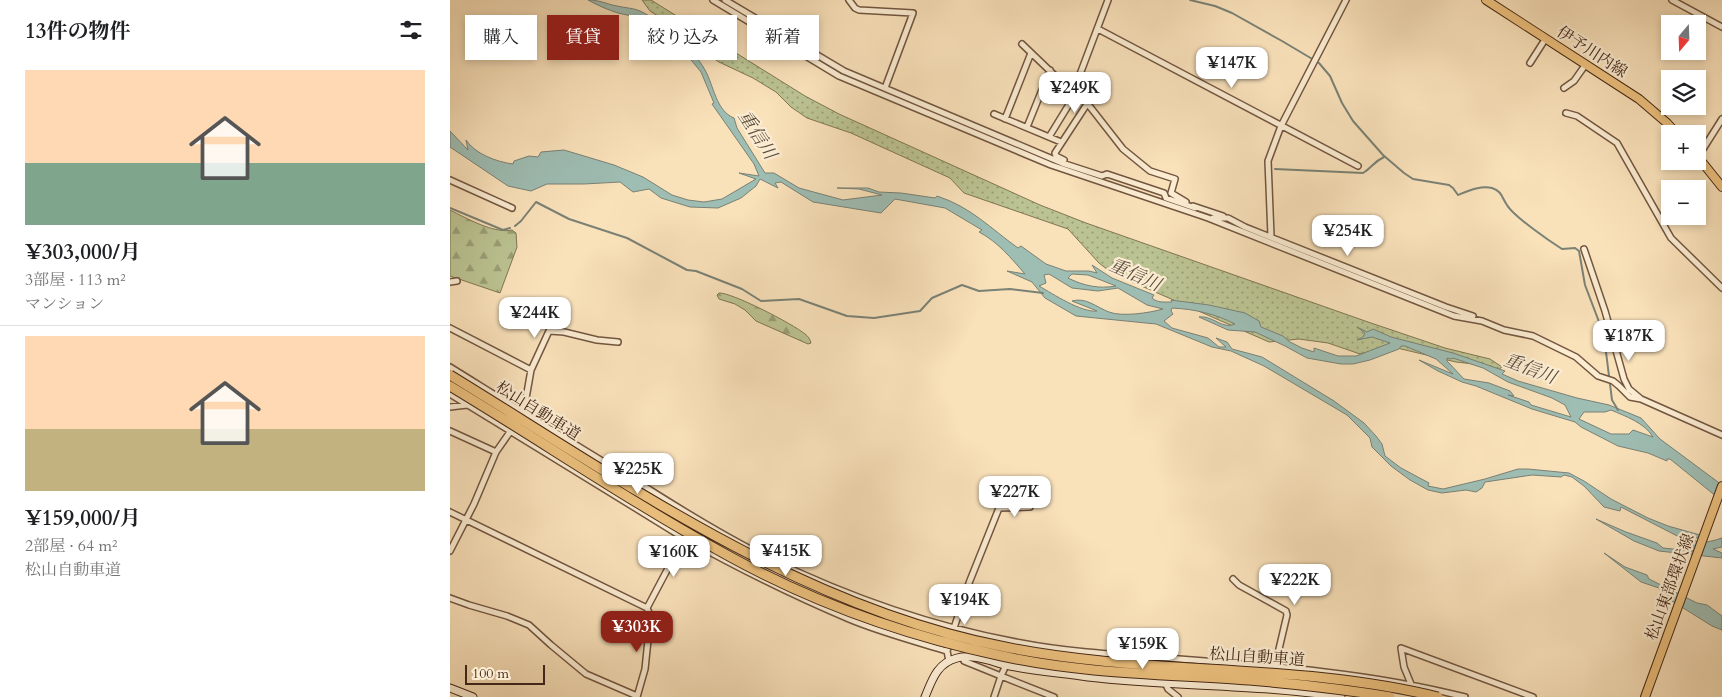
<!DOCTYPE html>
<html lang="ja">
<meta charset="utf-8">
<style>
body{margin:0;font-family:Cardo,"Noto Serif JP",serif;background:#f2f2f2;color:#202124;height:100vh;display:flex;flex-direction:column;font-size:19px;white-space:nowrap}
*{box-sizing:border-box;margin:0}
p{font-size:16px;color:#757577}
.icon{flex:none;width:28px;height:28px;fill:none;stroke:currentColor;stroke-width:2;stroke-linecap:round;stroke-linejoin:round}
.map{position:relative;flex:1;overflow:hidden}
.panel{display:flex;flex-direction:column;background:#fff;width:450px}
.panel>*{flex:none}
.banner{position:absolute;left:15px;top:15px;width:475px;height:45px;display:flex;gap:10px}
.needle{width:32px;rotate:199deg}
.buttons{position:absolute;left:1211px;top:15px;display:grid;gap:10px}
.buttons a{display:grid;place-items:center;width:45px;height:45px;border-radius:0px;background:#fff;box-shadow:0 2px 8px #0003;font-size:25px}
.scale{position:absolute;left:15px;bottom:12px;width:80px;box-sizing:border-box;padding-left:5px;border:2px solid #452817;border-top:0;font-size:14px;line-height:18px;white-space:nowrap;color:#452817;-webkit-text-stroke:4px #fbecd2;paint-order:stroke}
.price{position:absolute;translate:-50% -42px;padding:0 11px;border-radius:10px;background:#fff;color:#222;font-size:16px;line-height:32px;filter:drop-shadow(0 1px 2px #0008)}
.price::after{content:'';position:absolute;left:50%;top:30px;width:15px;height:11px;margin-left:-8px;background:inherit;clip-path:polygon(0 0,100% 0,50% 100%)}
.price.selected{background:#8f2418;color:#fff}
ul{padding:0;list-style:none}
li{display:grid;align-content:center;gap:10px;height:265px;padding:0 25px}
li+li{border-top:1px solid #e0e0e0}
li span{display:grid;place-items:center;height:155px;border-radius:0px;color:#555}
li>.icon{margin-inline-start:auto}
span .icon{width:90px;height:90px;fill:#fffc;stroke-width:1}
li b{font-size:21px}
h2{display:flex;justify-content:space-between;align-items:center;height:60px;padding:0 25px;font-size:21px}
.pill{padding:0 18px;border-radius:0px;background:#fff;box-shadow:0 2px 8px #0003;font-size:18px;line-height:45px}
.pill.selected{background:#8f2418;color:#fff}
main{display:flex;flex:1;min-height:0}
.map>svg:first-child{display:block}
.grass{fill:url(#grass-dots);stroke:#807654}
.forest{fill:url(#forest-firs);stroke:#807654}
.water{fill:#9ebdb3;stroke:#7a8175;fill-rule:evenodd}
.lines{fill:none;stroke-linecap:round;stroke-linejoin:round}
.stream{stroke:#7a8175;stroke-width:2}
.street-casing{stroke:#725640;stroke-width:8}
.secondary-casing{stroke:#452817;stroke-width:9}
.primary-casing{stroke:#452817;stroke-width:10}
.street{stroke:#fbecd2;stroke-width:5}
.secondary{stroke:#fbecd2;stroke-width:7}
.primary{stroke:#ecc07d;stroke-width:8}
.highway-bridge-casing{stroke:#452817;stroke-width:11;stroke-linecap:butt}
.highway-bridge{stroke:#ecc07d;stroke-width:9}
.labels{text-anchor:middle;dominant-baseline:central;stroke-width:4.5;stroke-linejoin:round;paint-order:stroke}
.street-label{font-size:16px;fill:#452817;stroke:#fbecd2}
.water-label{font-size:18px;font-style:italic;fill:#5b4d3e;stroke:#fbecd2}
</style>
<main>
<section class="panel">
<h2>13件の物件<svg class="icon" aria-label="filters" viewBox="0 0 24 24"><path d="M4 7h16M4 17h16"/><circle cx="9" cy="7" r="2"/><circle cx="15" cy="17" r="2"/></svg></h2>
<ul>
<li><span style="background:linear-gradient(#ffd9b3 60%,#7fa58c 0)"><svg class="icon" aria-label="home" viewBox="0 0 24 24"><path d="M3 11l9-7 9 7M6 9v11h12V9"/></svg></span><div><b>¥303,000/月</b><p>3部屋 · 113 m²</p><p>マンション</p></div></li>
<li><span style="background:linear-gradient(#ffd9b3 60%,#c2b280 0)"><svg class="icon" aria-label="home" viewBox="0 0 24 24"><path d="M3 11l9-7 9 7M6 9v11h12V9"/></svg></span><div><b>¥159,000/月</b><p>2部屋 · 64 m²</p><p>松山自動車道</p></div></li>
</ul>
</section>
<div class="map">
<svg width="1272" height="697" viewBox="0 0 1272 697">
<defs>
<pattern id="grass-dots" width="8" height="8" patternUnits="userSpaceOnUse" patternTransform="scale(1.25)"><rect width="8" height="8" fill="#bbc392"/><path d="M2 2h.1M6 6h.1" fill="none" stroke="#9a9e76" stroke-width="1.8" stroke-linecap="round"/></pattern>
<pattern id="forest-firs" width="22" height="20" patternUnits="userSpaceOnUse" patternTransform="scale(1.25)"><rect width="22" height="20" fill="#bbc392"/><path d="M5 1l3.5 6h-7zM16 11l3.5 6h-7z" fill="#9a9e76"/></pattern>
</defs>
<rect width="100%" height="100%" fill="#f9e1ba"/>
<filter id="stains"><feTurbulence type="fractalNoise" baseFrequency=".004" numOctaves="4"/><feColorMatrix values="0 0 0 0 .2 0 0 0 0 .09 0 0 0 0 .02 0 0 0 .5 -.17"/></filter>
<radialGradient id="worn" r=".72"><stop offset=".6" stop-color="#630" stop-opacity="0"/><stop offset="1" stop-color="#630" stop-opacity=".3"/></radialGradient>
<path class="grass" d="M192 0H201L355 96 389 114 590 205 636 223 918 322 995 348 1040 359 1052 367 1048 370 1041 366 1006 362 947 348 927 350 910 354 878 343 849 339 819 342 662 273 649 263 618 229 514 193 500 178 401 133 357 118 341 107 326 92 303 78 269 62 251 50 222 25 200 11Z"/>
<path class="forest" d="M0 210C16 218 44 234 62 230L66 233 67 247 50 293 0 276Z
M269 293C281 292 343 324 355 334 358 336 360 339 361 343L358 344 306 321 295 310 285 304 269 299 267 295Z"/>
<path class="water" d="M138 0C150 0 156 4 167 6 175 8 184 8 190 11 213 22 243 48 255 70 264 86 266 111 284 118L287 128 315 173H324L349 188 393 200 432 195 409 189 387 188H418L429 192 451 193 485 198 487 196C521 207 540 228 568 248L571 246 596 264 616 271H639L647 273 642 265 662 278 704 295 702 298C707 303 715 302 722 302L721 300 759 305 795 313 809 321 811 327 833 336 840 342 852 348 864 352V348L888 356H906L940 343 922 337 907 340 913 337 915 333 907 327 917 332 923 329 941 337 1003 353 1055 371 1052 374 1068 381 1127 398 1159 405 1191 418 1210 439 1272 485V501L1220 459H1217V461L1198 453 1168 446 1131 427 1125 422 1082 409 1026 386 1012 382 988 371 969 360 1003 374 986 359 955 346H951L949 349 920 360 903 364H891L857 358 835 346 805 332 778 330 749 317C762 315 773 330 785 324 766 314 744 309 722 308L721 311 723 314 714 321 722 328 758 338 769 347H776L766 338 777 342 782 349 812 357 884 401 914 423 926 436 932 444 935 456 951 468 979 483 978 486 993 489 1035 479 1068 469H1078L1119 473 1134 481 1161 499 1198 518 1218 526 1250 535 1248 538 1238 537C1248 545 1260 542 1272 538V547L1263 549 1272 553V558L1209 551 1184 541 1146 519 1176 532 1207 543 1213 548 1243 551 1235 544V540L1171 507 1170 511 1154 507 1134 486 1122 477 1114 475 1111 477 1082 475 1035 482 1032 488 1026 492 1016 490 992 493 978 490 960 480 941 466 922 447 920 438 897 415 814 366 781 351 762 347 706 324 626 316 595 298 582 282 557 271 575 274C561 258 548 242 529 232L532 230 495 208 445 199 431 213 363 202 331 182 325 183 328 188 310 179 306 186 291 198 268 208 240 207 211 198 199 189 183 192 170 182 134 184H97L81 191 58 186 0 147V131L18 150 16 140C25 154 47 162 63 164L64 161 79 156 88 157 91 152 114 150 164 165 193 177 222 195 238 200 254 202 272 199 306 179 289 173 309 176 304 164 262 104 264 103 251 72 237 55 198 26 209 30C197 17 184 17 168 13 158 10 147 5 138 0ZM599 274 622 288 648 291 668 288 697 305 713 309C699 313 672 317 659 312 646 307 636 297 622 301L647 311C632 313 603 294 589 286L596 283 594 275ZM622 274 638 275 666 286C649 289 634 286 618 278ZM997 358 1001 359 1003 358 1033 368 1058 382 1102 398 1115 405 1121 417 1081 405 1079 402 1058 395 1064 396 1060 391 1039 383 1014 379 997 361ZM1161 410C1175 416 1195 423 1203 437L1183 430 1179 434H1161L1129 419 1134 412H1155Z
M1154 553 1175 567 1197 575 1199 579 1247 603 1257 605 1272 616V630L1262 626 1214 596 1209 588 1191 582Z"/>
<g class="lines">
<path class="stream" d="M740 0 765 6 782 13 832 41 869 63 880 76 892 103 903 121 933 155 954 173 963 179 999 185 1003 188 1008 195C1018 191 1031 185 1042 188 1052 191 1052 198 1057 205 1063 216 1101 242 1112 249L1125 248 1129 251 1135 285 1151 327 1155 344 1162 400 1168 410
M825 169 913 173C922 168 923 162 934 157
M0 208 53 230 60 228
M65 226 71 221 86 202 119 219 177 238 237 270 246 271 292 289 311 301 349 299 397 316 424 318 470 311 482 298 512 285 529 291 560 289 593 293"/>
<defs>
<path id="street" d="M263 0 389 76 601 165 758 218 1004 316 1032 321 1054 330 1083 336 1126 357 1148 376 1163 381 1169 386 1180 397 1191 399
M275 0 394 71 612 163 652 176 657 174 714 193 716 198 745 208
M399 0 405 8 409 10 463 13 435 88
M1222 0 1272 27
M648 29 908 166
M572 44 623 93 630 94 673 149 700 171 725 179 721 193 736 202
M1080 63 1096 38
M1114 88 1124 81 1136 64
M1116 113 1127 116 1167 143 1221 238 1272 288
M544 114 611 142
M555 119 581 53
M577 127 600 70
M599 137 618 106 658 0
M1248 157 1272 119
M614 160 606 156 605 153 637 104
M0 180 62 208
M743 206 773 216
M763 218H778L795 227 996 307 1023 316
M821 236 818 161 831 126 896 0
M1134 249 1155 311 1174 379 1179 389 1191 399 1272 435
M0 282 7 281
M0 328 81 370
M0 367C66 408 133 450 200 490 238 514 277 538 318 558 398 597 484 627 571 643 623 653 676 655 729 659 825 666 921 673 1015 697
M0 394 234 538C288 568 342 595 399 619 430 632 464 641 497 651
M0 407 17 405
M71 413 75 404 81 370 99 331 114 332 147 340 168 342
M0 431 46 452
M0 512 197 608 203 622 198 640 195 669 187 697
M0 551 24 504 46 452 62 429
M783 579 789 585 836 611 837 615 825 666
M0 598 19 605 57 616 79 625 101 645 136 674 187 696
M197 608 234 538
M513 657 514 661 551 676 544 697
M499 661 497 651 504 628 519 583 549 508 580 507
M556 665 551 676 604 697
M715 683 718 689 728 697
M961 684 954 667 951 648 1083 697"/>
<path id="secondary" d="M0 688 23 697
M475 697C482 680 487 663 507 658 523 654 540 661 555 665 582 671 611 673 638 677 722 687 807 684 891 697"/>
<path id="primary" d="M1036 0 1189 99 1217 123 1227 134
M1248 157 1272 187
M1195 697 1272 486"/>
</defs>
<use href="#street" class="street-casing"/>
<use href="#secondary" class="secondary-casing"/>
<use href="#primary" class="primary-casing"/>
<use href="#street" class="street"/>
<use href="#secondary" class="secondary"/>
<use href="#primary" class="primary"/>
<defs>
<path id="highway-bridge" d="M0 375C176 483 349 607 555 647 698 676 846 662 988 697
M0 386C93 442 182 503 277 555 362 602 457 636 552 656 633 674 717 674 799 680 846 684 893 689 940 697"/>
</defs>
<use href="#highway-bridge" class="highway-bridge-casing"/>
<use href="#highway-bridge" class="highway-bridge"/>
</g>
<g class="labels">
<g class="street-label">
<text transform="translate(1142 52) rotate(33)">伊予川内線</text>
<text transform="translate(88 411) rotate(32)">松山自動車道</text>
<text transform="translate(1220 587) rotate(-70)">松山東部環状線</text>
<text transform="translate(807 657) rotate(4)">松山自動車道</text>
</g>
<g class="water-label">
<text transform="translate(307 135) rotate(57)">重信川</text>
<text transform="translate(685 275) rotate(24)">重信川</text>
<text transform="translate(1080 369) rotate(21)">重信川</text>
</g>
</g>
<rect width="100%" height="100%" filter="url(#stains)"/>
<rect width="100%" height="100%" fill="url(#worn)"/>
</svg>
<div class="buttons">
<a><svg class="needle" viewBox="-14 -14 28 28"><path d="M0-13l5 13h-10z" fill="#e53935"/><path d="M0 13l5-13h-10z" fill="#757577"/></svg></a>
<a><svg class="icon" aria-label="layers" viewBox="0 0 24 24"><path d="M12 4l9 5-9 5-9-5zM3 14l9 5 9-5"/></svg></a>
<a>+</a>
<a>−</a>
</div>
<div class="scale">100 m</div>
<b class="price" style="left:782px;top:89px">¥147K</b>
<b class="price" style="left:625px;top:114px">¥249K</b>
<b class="price" style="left:898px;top:257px">¥254K</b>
<b class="price" style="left:85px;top:339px">¥244K</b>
<b class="price" style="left:1179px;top:362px">¥187K</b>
<b class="price" style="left:188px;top:495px">¥225K</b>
<b class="price" style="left:565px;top:518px">¥227K</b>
<b class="price" style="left:336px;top:577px">¥415K</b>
<b class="price" style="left:224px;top:578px">¥160K</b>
<b class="price" style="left:845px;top:606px">¥222K</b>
<b class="price" style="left:515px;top:626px">¥194K</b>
<b class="price selected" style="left:187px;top:653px">¥303K</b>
<b class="price" style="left:693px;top:670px">¥159K</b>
<div class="banner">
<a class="pill">購入</a>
<a class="pill selected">賃貸</a>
<a class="pill">絞り込み</a>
<a class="pill">新着</a>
</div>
</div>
</main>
